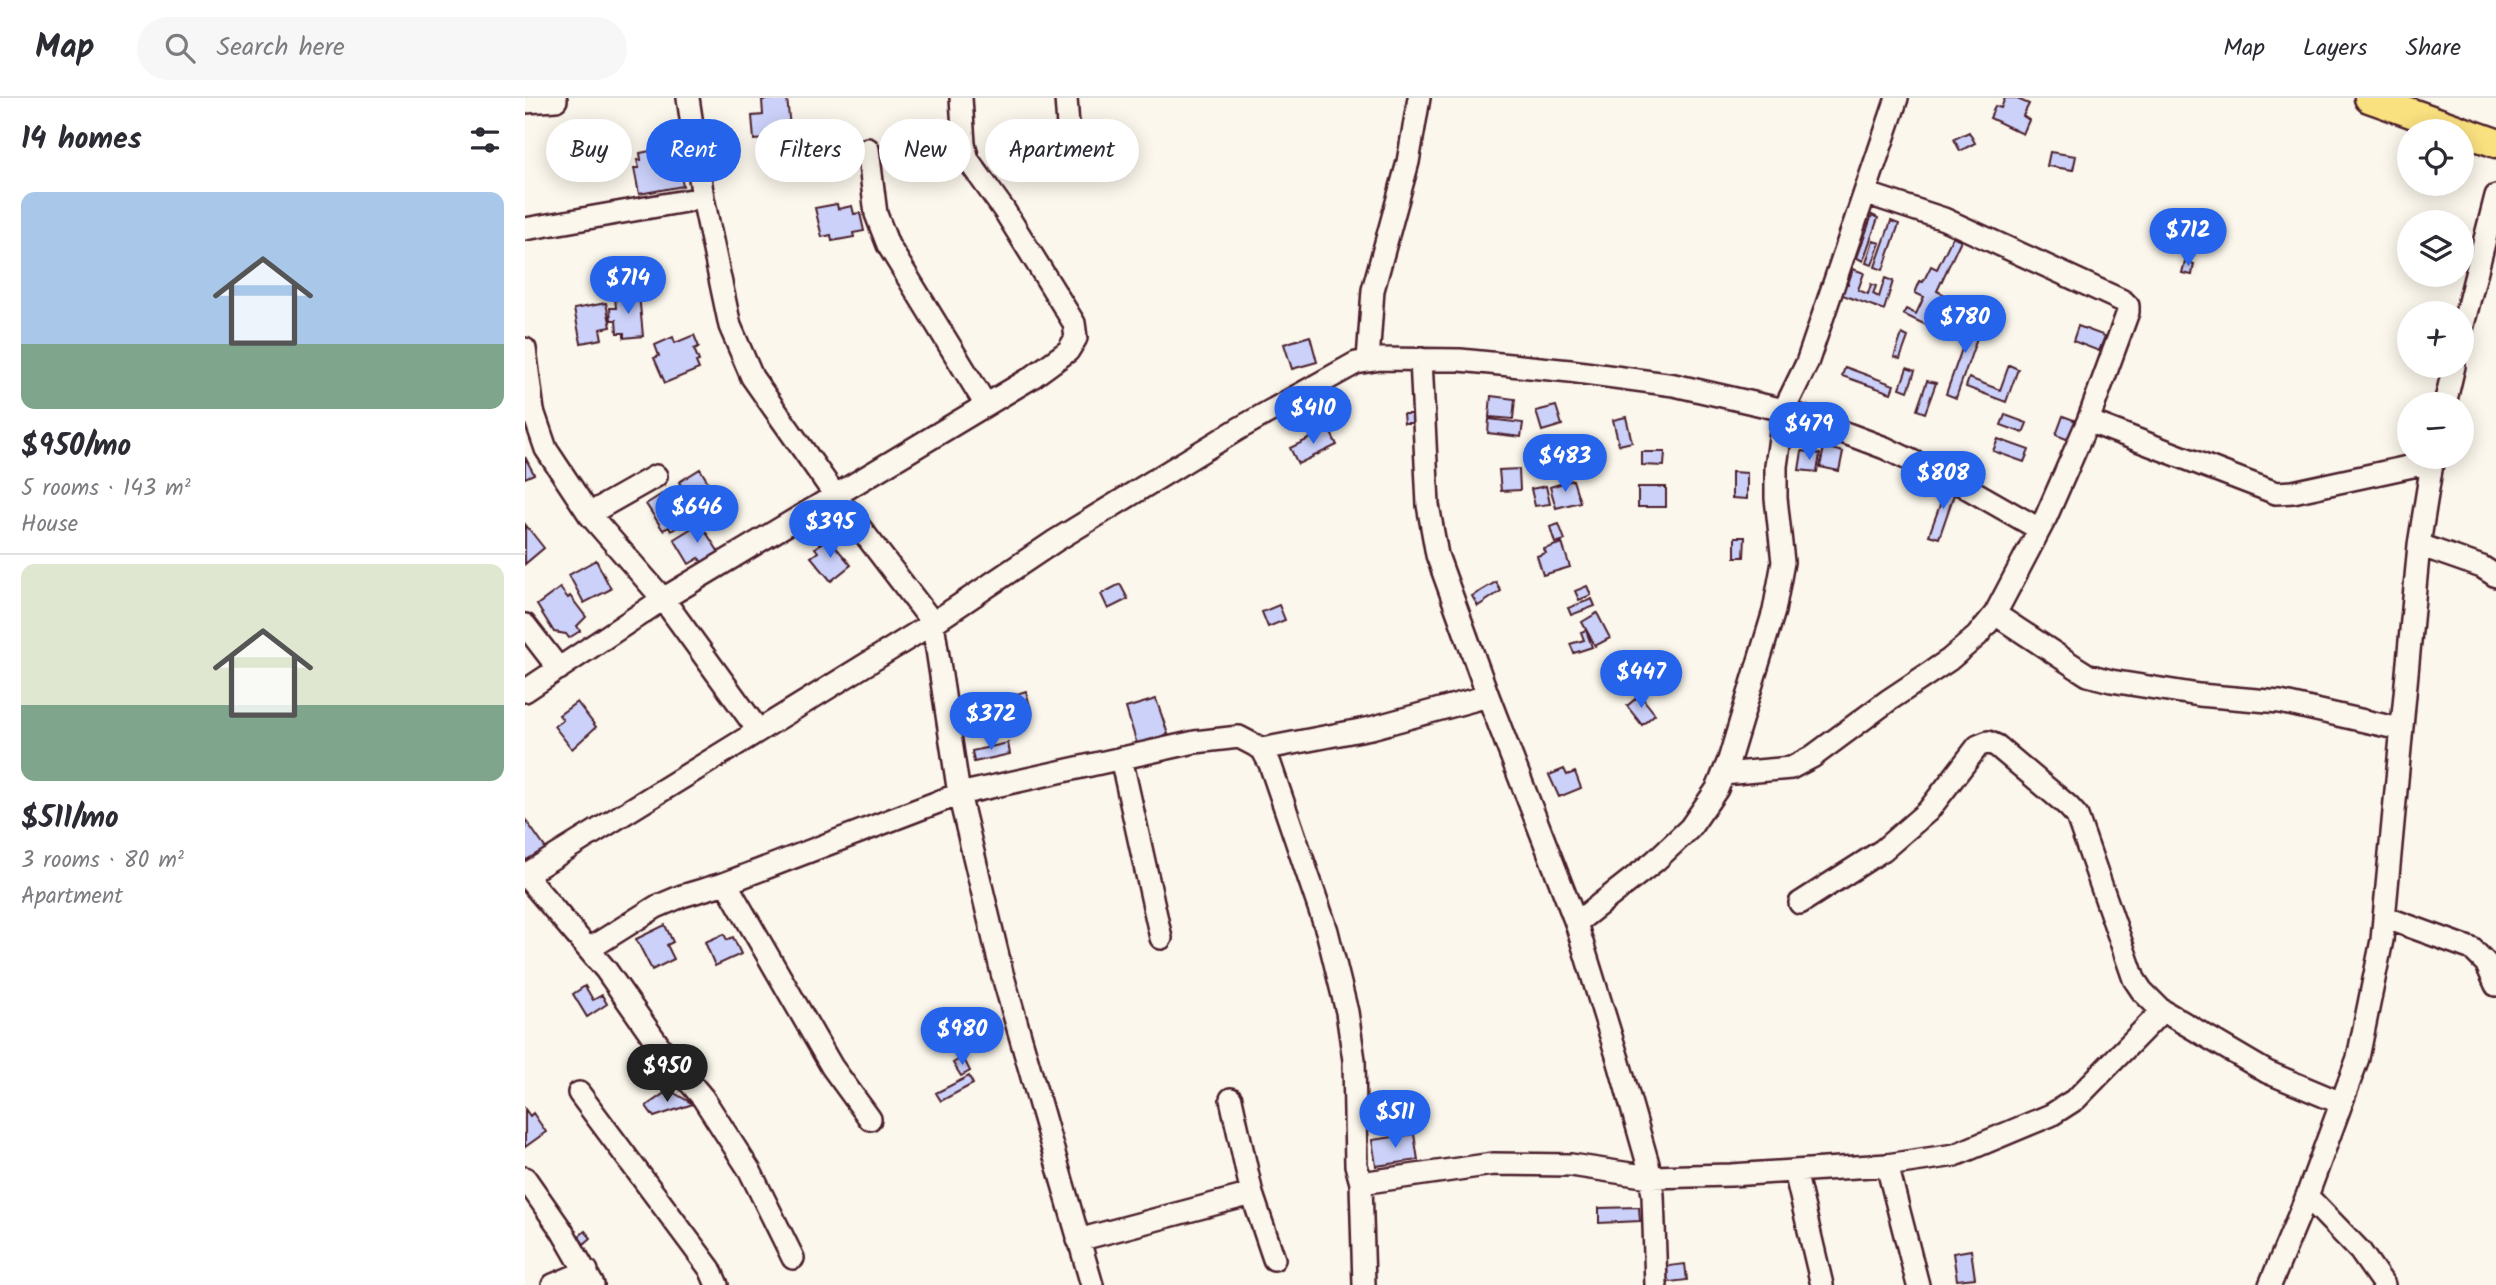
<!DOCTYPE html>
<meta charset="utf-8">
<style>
body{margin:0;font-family:Kalam,sans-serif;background:#f7f7f7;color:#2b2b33;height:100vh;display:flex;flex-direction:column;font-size:26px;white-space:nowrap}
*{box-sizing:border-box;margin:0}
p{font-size:23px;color:#7c7c81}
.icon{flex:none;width:38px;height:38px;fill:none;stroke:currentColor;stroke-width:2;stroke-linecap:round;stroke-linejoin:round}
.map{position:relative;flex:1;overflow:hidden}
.panel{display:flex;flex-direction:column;background:#fff;width:525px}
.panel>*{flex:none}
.guide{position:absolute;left:21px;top:21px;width:665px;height:63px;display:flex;gap:14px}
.controls{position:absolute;left:1872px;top:21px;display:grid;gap:14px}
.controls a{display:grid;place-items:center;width:77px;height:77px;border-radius:50%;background:#fff;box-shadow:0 4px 18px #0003;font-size:35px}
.price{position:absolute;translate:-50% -60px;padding:0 16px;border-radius:24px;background:#2563eb;color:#fff;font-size:23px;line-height:46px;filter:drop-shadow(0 2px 4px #0008)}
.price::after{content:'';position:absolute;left:50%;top:42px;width:21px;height:16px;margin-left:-10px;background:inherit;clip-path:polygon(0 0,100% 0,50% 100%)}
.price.current{background:#222;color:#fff}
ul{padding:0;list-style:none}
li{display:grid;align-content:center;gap:14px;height:371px;padding:0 21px}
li+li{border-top:2px solid #e1e1e2}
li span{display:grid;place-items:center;height:217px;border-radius:14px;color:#555}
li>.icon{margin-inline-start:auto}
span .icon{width:126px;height:126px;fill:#fffc;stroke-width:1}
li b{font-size:30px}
h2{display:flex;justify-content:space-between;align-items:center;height:84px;padding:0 21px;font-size:30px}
.pill{padding:0 24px;border-radius:32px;background:#fff;box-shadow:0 4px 18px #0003;font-size:24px;line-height:63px}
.pill.current{background:#2563eb;color:#fff}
header{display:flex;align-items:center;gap:42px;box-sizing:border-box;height:98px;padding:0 35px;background:#fff;border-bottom:2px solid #e1e1e2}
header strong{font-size:33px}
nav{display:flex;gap:38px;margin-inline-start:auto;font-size:24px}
.search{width:490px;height:63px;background:#f7f7f7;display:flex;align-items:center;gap:18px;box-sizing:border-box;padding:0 24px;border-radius:38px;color:#7c7c81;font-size:26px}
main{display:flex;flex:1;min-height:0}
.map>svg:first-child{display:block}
.building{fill:#cbd1f9;stroke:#4a1f2b;stroke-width:2}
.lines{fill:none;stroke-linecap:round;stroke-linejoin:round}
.minor-casing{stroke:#4a1f2b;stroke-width:26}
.major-casing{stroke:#4a1f2b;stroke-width:33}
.minor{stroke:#fbf7ec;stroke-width:21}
.major{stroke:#fae180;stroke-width:28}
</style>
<header>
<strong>Map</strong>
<div class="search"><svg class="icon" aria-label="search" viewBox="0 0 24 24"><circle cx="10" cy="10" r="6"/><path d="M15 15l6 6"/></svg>Search here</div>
<nav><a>Map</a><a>Layers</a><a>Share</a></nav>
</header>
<main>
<section class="panel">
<h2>14 homes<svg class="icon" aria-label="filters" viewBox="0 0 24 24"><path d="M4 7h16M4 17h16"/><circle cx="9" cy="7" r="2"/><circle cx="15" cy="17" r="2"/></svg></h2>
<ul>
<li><span style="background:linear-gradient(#a9c7e8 70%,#7fa58c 0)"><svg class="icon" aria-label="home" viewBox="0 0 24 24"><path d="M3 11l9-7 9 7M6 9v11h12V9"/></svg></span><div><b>$950/mo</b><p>5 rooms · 143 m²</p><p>House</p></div></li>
<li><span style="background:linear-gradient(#dfe7d0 65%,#7fa58c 0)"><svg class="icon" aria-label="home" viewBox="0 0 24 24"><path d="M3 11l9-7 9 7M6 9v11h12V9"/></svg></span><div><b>$511/mo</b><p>3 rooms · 80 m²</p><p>Apartment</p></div></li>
</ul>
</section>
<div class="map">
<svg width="1971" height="1187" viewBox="0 0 1971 1187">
<rect width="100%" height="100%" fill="#fbf7ec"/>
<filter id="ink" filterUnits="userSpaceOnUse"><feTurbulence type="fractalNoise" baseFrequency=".0143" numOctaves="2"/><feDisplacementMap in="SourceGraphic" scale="14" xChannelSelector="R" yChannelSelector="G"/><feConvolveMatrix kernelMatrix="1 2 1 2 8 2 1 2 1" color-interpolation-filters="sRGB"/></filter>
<g filter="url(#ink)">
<path class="building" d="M262 0 266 39 229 42 227 18 238 17 237 2Z
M1480 0H1490L1504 6 1498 18 1504 22 1498 36 1465 20 1470 8 1476 10Z
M297 29 314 30 313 42 319 43 318 60 316 64 308 63V69L287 67 288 56 280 55 282 31 297 32Z
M1444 34 1450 45 1435 53 1429 41Z
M150 48 158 88 114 96 109 70H114L112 62H116L115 55Z
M1525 54 1551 58 1548 72 1522 68Z
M312 106 313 111 327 108 329 116 335 115 339 133 328 135 329 139 307 143 306 137 297 139 290 110Z
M1658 110 1696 122 1690 142 1652 130Z
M1347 117 1353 120 1338 163 1332 160Z
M1366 123 1374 126 1358 172 1350 169Z
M1428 138 1436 142 1412 193 1420 197 1405 229 1378 216 1381 211 1391 216 1399 199 1390 195 1395 183 1398 184 1406 168 1412 171Z
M1348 143 1355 145 1347 167 1341 165Z
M1660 163 1669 166 1667 177 1657 175Z
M1328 171 1339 175 1333 192 1343 196 1346 186 1351 188 1348 196 1354 199 1360 180 1368 183 1359 212 1312 195 1316 184 1323 186Z
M114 196 118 238 99 240V235H92L91 222H86L85 210H91L90 199Z
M81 205 86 229 75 231 77 241 56 245 49 211Z
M1450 214 1460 217 1431 300 1421 296Z
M1553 228 1580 238 1574 253 1548 243Z
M1377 236 1383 239 1375 261 1369 259Z
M169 237 174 249 169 251 174 263 171 264 174 271 140 285 129 260 134 258 130 247 148 239 150 245Z
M785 238 792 264 767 271 759 246Z
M1484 267 1493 271 1481 304 1441 289 1444 280 1475 292Z
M1320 269 1369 287 1366 295 1317 278Z
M1382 270 1390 273 1383 293 1375 290Z
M1402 283 1411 285 1400 315 1392 312Z
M966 298 990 301 988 321 964 319Z
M1031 308 1037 327 1017 333 1011 313Z
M878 316H891V325H879Z
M1480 317 1502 325 1498 335 1476 327Z
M1538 318 1557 325 1549 344 1531 337Z
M1101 319 1107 344 1094 347 1088 322Z
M964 321 998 325 996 339 963 335Z
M804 331 812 347 773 366 765 350Z
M1473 341 1504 352 1499 364 1468 353Z
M1299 349 1318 354 1314 373 1295 369Z
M1277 353 1295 356 1292 374 1274 372Z
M1117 354H1140L1139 368 1117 367Z
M0 359 9 376 0 380Z
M175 371 194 402 173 415 154 384Z
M994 371 995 392 976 393 974 372Z
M1207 374 1222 375V401L1207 400Z
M1384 378 1418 390 1414 401 1380 389Z
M1048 382 1055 404 1031 410 1025 389Z
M1423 385 1432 388 1414 440 1404 437Z
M1021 388 1025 406 1010 408 1006 391Z
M1113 389H1141V409H1113Z
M137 396 139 399 142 397 145 402 154 396 169 418 146 433 144 429 138 432 121 406Z
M175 425 195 456 178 467 174 460 164 466 149 441Z
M0 426 19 450 0 466Z
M1034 426 1040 442 1030 445 1025 429Z
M1210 439H1220L1219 459H1210Z
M303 440 326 467 306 483 286 459 293 454 290 450Z
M1037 445 1045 469 1018 477 1012 458 1021 455 1019 451Z
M71 462 86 491 59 505 44 477Z
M971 484 976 493 953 508 947 498Z
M595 486 603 501 583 511 576 496Z
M1062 488 1066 497 1054 502 1050 493Z
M35 490 43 500 45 498 61 519 52 528 55 533 44 540 41 536 29 534 12 507Z
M1067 501 1070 508 1046 517 1043 510Z
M754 507 760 522 743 529 737 514Z
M1072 515 1085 540 1070 548 1057 524Z
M1061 532 1067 549 1049 555 1045 546 1059 542 1056 534Z
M501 593 507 616 488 621 482 599Z
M1115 597 1130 616 1117 627 1102 608Z
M469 599 477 624 454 631 447 606Z
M631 601 643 636 612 646 601 610Z
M52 604 71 629 47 651 29 628 38 622 34 617Z
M483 645 485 656 449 664 447 653Z
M1039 671 1042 677 1050 674 1056 690 1034 699 1024 677Z
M0 721 21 751 0 764Z
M140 827 148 844 142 847 149 861 127 872 111 841Z
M199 836 202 842 208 839 216 856 190 868 180 844Z
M60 888 68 902 77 897 82 906 62 919 48 896Z
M438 959 445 973 436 978 428 965Z
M444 978 448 986 416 1003 411 995Z
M144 992 168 1006 129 1019 121 1008Z
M0 1011 5 1018 8 1015 21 1034 0 1049Z
M889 1036 893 1062 851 1068 847 1042Z
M1114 1109 1115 1123 1074 1125V1110Z
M60 1133 66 1140 59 1146 53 1139Z
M1446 1152 1450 1180 1432 1182 1428 1155Z
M1160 1166 1162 1182 1137 1185 1135 1169Z"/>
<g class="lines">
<defs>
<path id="minor" d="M163 0 178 100 205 228 227 279 310 397 408 525 434 696 477 875 567 1187
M541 0 545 57
M0 4 31 2
M343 51 351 116 363 147 461 307
M1340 95 1419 121 1598 203 1603 208V214L1563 323
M0 131 178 100
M1937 231 1971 98
M0 251 8 313 21 351 64 416 138 501 233 632
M896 261 903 407 912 457 963 598 1051 825 1093 961 1123 1066 1128 1097 1131 1187
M843 262 848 192 883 64 894 0
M1920 306 1929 268
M64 416 131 378
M1894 447 1957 469 1971 478
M1470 516 1552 570 1563 577 1586 583 1674 597 1755 604 1875 631
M0 527 34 571
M0 593 138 501 506 280 543 253 551 240 549 225 479 112 443 62 439 46 436 0
M737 651 846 630 963 598
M596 660 636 840
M1198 676 1266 670 1287 659 1364 602 1424 562 1452 538 1470 516 1521 419 1563 323 1751 395 1768 394 1906 364
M0 777 408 525 530 443 715 330 831 265 856 261 935 262 1045 273 1149 287 1259 312 1360 350 1437 387 1514 431
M0 777 81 872 135 949 178 1000 225 1073 268 1160
M201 785 307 969 345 1021
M1275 805 1358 752 1403 713 1453 648 1463 644 1472 648 1543 708 1552 718 1609 881 1617 893 1635 911 1742 974 1816 1005
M1859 819 1947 851 1961 865 1971 887
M1051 825 1130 763 1165 730 1192 691 1204 662 1249 513 1258 464 1251 400V368L1259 312 1282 265 1372 0
M64 851 131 809 157 798 201 785 434 696 670 644 714 639 737 651 745 666 802 833 822 914 829 962 831 1067 836 1085 968 1066 1046 1067 1125 1079 1206 1077 1362 1067 1430 1057 1526 1017 1551 1001 1637 913
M54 995 185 1171 192 1187
M706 1001 727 1096 749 1161
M1362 1067 1393 1187
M1270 1073 1297 1187
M0 1080 37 1133 68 1187
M836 1085 839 1187
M1782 1098 1835 1153 1859 1187
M553 1142 727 1096
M28 1187 62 1173
M1745 1187 1782 1098 1833 960 1857 842 1894 447 1908 359"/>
<path id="major" d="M1844 0 1971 45"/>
</defs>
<use href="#minor" class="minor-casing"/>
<use href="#major" class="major-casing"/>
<use href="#minor" class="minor"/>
<use href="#major" class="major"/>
</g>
</g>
</svg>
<div class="controls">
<a><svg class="icon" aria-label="locate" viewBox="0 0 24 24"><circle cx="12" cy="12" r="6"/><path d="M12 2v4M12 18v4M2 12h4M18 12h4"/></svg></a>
<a><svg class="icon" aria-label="layers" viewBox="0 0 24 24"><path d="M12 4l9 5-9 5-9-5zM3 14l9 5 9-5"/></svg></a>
<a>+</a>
<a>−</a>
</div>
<b class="price" style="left:1663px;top:170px">$712</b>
<b class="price" style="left:103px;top:218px">$714</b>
<b class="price" style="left:1440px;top:257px">$780</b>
<b class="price" style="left:788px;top:348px">$410</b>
<b class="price" style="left:1284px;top:364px">$479</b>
<b class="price" style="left:1040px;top:396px">$483</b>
<b class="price" style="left:1418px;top:413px">$808</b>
<b class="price" style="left:172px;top:447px">$646</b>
<b class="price" style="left:305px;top:462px">$395</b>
<b class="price" style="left:1116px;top:612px">$447</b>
<b class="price" style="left:466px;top:654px">$372</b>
<b class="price" style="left:437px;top:969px">$980</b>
<b class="price current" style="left:142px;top:1006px">$950</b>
<b class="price" style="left:870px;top:1052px">$511</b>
<div class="guide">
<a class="pill">Buy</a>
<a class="pill current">Rent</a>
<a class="pill">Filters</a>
<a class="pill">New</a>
<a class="pill">Apartment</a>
</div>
</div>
</main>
